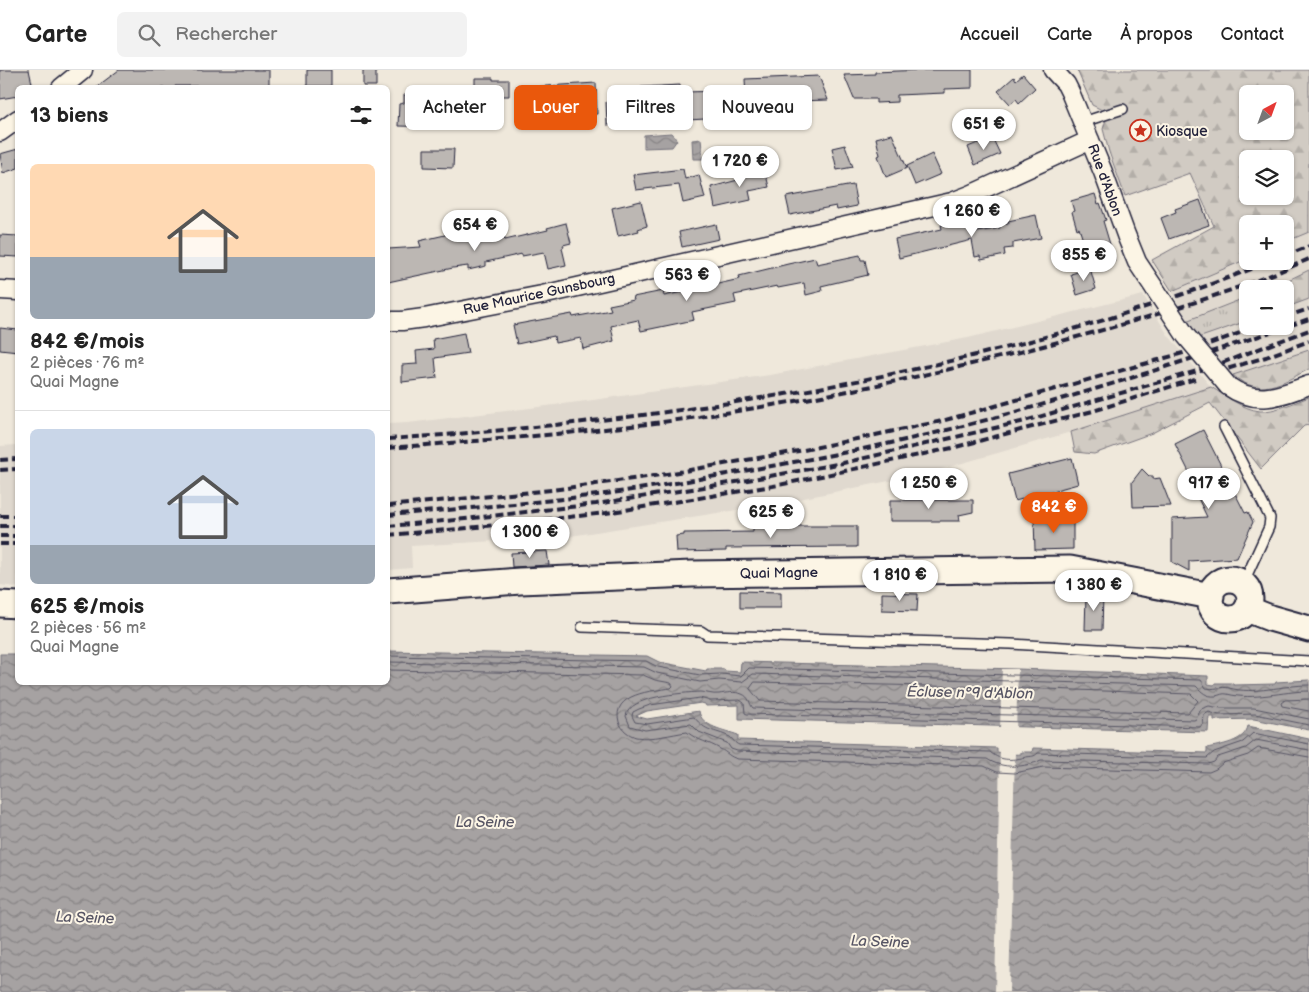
<!DOCTYPE html>
<html lang="fr">
<meta charset="utf-8">
<style>
body{margin:0;font-family:"Balsamiq Sans",sans-serif;background:#f2f2f2;color:#222;height:100vh;display:flex;flex-direction:column;font-size:19px;white-space:nowrap}
*{box-sizing:border-box;margin:0}
p{font-size:16px;color:#767676}
.icon{flex:none;width:28px;height:28px;fill:none;stroke:currentColor;stroke-width:2;stroke-linecap:round;stroke-linejoin:round}
.map{position:relative;flex:1;overflow:hidden}
.drawer{position:absolute;left:15px;top:15px;width:375px;height:600px;display:flex;flex-direction:column;background:#fff;border-radius:8px;box-shadow:0 1px 4px #0004}
.drawer>*{flex:none}
.top-card{position:absolute;left:405px;top:15px;width:475px;height:45px;display:flex;gap:10px}
.needle{width:32px;rotate:41deg}
.tools{position:absolute;left:1239px;top:15px;display:grid;gap:10px}
.tools a{display:grid;place-items:center;width:55px;height:55px;border-radius:8px;background:#fff;box-shadow:0 1px 4px #0004;font-size:25px}
.price{position:absolute;translate:-50% -42px;padding:0 11px;border-radius:18px;background:#fff;color:#222;font-size:16px;line-height:32px;filter:drop-shadow(0 1px 2px #0008)}
.price::after{content:'';position:absolute;left:50%;top:30px;width:15px;height:11px;margin-left:-8px;background:inherit;clip-path:polygon(0 0,100% 0,50% 100%)}
.price.active{background:#ea580c;color:#fff}
ul{padding:0;list-style:none}
li{display:grid;align-content:center;gap:10px;height:265px;padding:0 15px}
li+li{border-top:1px solid #e0e0e0}
li span{display:grid;place-items:center;height:155px;border-radius:8px;color:#555}
li>.icon{margin-inline-start:auto}
span .icon{width:90px;height:90px;fill:#fffc;stroke-width:1}
li b{font-size:21px}
h2{display:flex;justify-content:space-between;align-items:center;height:60px;padding:0 15px;font-size:21px}
.tag{padding:0 18px;border-radius:8px;background:#fff;box-shadow:0 1px 4px #0004;font-size:18px;line-height:45px}
.tag.active{background:#ea580c;color:#fff}
header{display:flex;align-items:center;gap:30px;box-sizing:border-box;height:70px;padding:0 25px;background:#fff;border-bottom:1px solid #e0e0e0}
header strong{font-size:24px}
nav{display:flex;gap:28px;margin-inline-start:auto;font-size:18px}
.search{width:350px;height:45px;background:#f2f2f2;display:flex;align-items:center;gap:12px;box-sizing:border-box;padding:0 18px;border-radius:8px;color:#767676;font-size:19px}
.map>svg:first-child{display:block}
.built{fill:#e0d9cf}
.grass{fill:url(#grass-tufts);stroke:#7a767f}
.forest{fill:url(#forest-firs);stroke:#7a767f;fill-rule:evenodd}
.water{fill:url(#water-waves);stroke:#716f79}
.pier{fill:#efe8db}
.lines{fill:none;stroke-linecap:round;stroke-linejoin:round}
.shore{stroke:#575564;stroke-width:1}
.building{fill:#bcb7b3;stroke:#22223b}
.lane-casing{stroke:#22223b;stroke-width:12}
.street-casing{stroke:#22223b;stroke-width:21}
.secondary-casing{stroke:#22223b;stroke-width:29}
.lane{stroke:#fcf5e5;stroke-width:9}
.street{stroke:#fcf5e5;stroke-width:18}
.secondary{stroke:#fcf5e5;stroke-width:25}
.rail{stroke:#22223b;stroke-width:4;stroke-dasharray:8 4;stroke-linecap:butt}
.street-bridge-casing{stroke:#22223b;stroke-width:21;stroke-linecap:butt}
.street-bridge{stroke:#fcf5e5;stroke-width:18}
.labels{text-anchor:middle;dominant-baseline:central;stroke-width:4;stroke-linejoin:round;paint-order:stroke}
.poi-label{font-size:14px;fill:#22223b;stroke:#fcf5e5;text-anchor:start}
.street-label{font-size:14px;fill:#22223b;stroke:#fcf5e5}
.water-label{font-size:15px;font-style:italic;fill:#575564;stroke:#fcf5e5}
</style>
<header>
<strong>Carte</strong>
<div class="search"><svg class="icon" aria-label="search" viewBox="0 0 24 24"><circle cx="10" cy="10" r="6"/><path d="M15 15l6 6"/></svg>Rechercher</div>
<nav><a>Accueil</a><a>Carte</a><a>À propos</a><a>Contact</a></nav>
</header>
<div class="map">
<svg width="1309" height="922" viewBox="0 0 1309 922">
<defs>
<pattern id="grass-tufts" width="24" height="20" patternUnits="userSpaceOnUse" patternTransform="scale(1.25)"><rect width="24" height="20" fill="#d1cbc3"/><path d="M3 7l-1-3M5 7V3M7 7l1-3M15 17l-1-3M17 17v-4M19 17l1-3" fill="none" stroke="#b3aea8"/></pattern>
<pattern id="forest-firs" width="22" height="20" patternUnits="userSpaceOnUse" patternTransform="scale(1.25)"><rect width="22" height="20" fill="#d1cbc3"/><path d="M5 1l3.5 6h-7zM16 11l3.5 6h-7z" fill="#b3aea8"/></pattern>
<pattern id="water-waves" width="16" height="10" patternUnits="userSpaceOnUse" patternTransform="scale(1.25)"><rect width="16" height="10" fill="#a6a2a2"/><path d="M0 5q4-4 8 0t8 0" fill="none" stroke="#878485"/></pattern>
</defs>
<rect width="100%" height="100%" fill="#efe8db"/>
<filter id="ink" filterUnits="userSpaceOnUse"><feTurbulence type="fractalNoise" baseFrequency=".02" numOctaves="2"/><feDisplacementMap in="SourceGraphic" scale="10" xChannelSelector="R" yChannelSelector="G"/><feConvolveMatrix kernelMatrix="1 2 1 2 8 2 1 2 1" color-interpolation-filters="sRGB"/></filter>
<g filter="url(#ink)">
<path class="built" d="M1309 162V200L1270 219H1248L1247 227 1186 251 1172 221 1247 189 1248 191H1285V172Z
M1143 225 1168 265 1211 317 1071 362 924 404 774 434 564 467 411 476 412 498 388 500V354L408 353 586 331 770 305 968 268Z
M1309 229V280L1233 305 1198 268 1247 251 1248 256H1285V238Z
M17 375H18L17 517 0 515V376Z"/>
<path class="grass" d="M1247 227V251L1198 268 1186 251Z"/>
<path class="forest" d="M1077 0H1309V162L1285 172V154H1248L1247 189 1172 221 1152 190 1214 156 1190 103 1125 126 1109 82 1103 59 1108 43 1092 35ZM1248 24H1285V61H1248ZM1248 89H1285V126H1248Z
M1309 200V229L1285 238V219L1272 218Z
M1309 280V299C1283 313 1258 328 1233 305Z
M1211 317C1226 326 1242 339 1260 341 1274 342 1296 332 1309 327V355L1304 356 1261 399 1210 333 1152 363 1094 384 1075 382 1071 362Z"/>
<path class="water" d="M671 63 677 70 672 77 644 78V65Z
M701 69 703 89H693L692 70Z
M388 581 647 586 659 592 706 601 707 599H724L725 601 740 602 741 592 1018 599 1208 606V614L1214 615 1215 613H1231L1234 615 1275 614 1276 612 1309 610V660L1254 649 1214 650V647H1209L1208 662 739 649V635L706 636 705 634 701 633 647 641 636 646 647 649 699 641C701 657 725 660 738 665V670L997 678V682C1005 683 1011 685 1021 684V682H1032L1033 678 1207 683V678C1220 675 1245 672 1248 656L1309 669V922H0V584H17L18 612H388Z"/>
<path class="pier" d="M1002 599H1018L1016 660 1000 659Z
M1000 680 1004 682H1015L1009 922H995Z"/>
<g class="lines">
<path class="shore" d="M388 586 646 591 658 597 700 605 721 604 741 606 749 598 1201 610 1206 618C1214 620 1221 616 1229 618 1255 625 1282 615 1309 615
M388 592 644 597 657 603 700 612 719 610 742 612 753 604 1196 616C1202 622 1206 627 1216 626 1220 625 1223 623 1227 624 1254 631 1282 621 1309 621
M388 600 643 605 655 610 671 613 673 616 671 618C653 621 611 623 619 652 622 660 629 665 636 667 653 670 671 664 687 662 698 671 709 672 720 679 727 682 729 687 738 689L984 696 997 702 1015 703 1043 697 1209 702 1216 699 1223 693 1248 685 1258 678 1309 687
M755 612 1017 618 1191 624 1198 631 1188 643 760 631 750 619Z
M1309 629 1285 630 1281 633 1282 636 1309 641
M1309 649 1254 638H1221L1209 636 1201 639 1196 649 1194 650 753 638C749 634 750 627 742 624 735 621 726 623 719 624 712 625 706 622 700 622 682 623 629 626 626 646L630 656 645 660 691 654 699 662 727 673 731 679 737 681 987 689C1002 699 1025 698 1041 690L1208 694 1214 692 1218 687 1246 678 1256 670 1309 680
M1309 655 1255 644 1219 645 1209 642 1204 645 1203 655 1200 657 747 644 745 643 744 633 740 630 710 631 700 628 650 635 639 639 633 642 632 646 635 652 647 654 694 647C707 663 713 659 730 667 734 670 734 673 739 675L990 682C1001 692 1014 690 1026 687 1032 686 1034 687 1038 683L1207 688 1214 682 1243 672 1253 663 1309 674"/>
</g>
<path class="building" d="M0 0H29L33 18H18V26L0 29Z
M119 0H269V18L201 16H175V18H95Z
M307 0H331V16H307Z
M363 0H376V16H363Z
M922 0H972V18L945 19V23L897 25V32L876 33V29H854L844 5 875 4V2Z
M1023 4 1035 18 1019 33 1016 29 1010 34 998 21 1014 7 1016 10Z
M819 6 828 30 796 31V28L746 30 745 9Z
M475 8H493V10H509V26H475Z
M596 13 597 44 551 46 550 39 534 40V36H530V17Z
M680 15 681 33 642 35 641 17Z
M720 21 722 48 688 50 686 22Z
M404 25H437V57L398 56 399 34 404 33Z
M635 30 636 54 607 55 606 32Z
M892 64 907 98 886 107 878 86 880 85 876 68Z
M992 67 1000 84 975 95 968 77Z
M845 75 853 97 837 100 832 78Z
M18 79V98L3 103 0 84Z
M424 79H454L453 98 424 97Z
M932 84 941 104 915 115 907 96Z
M764 97 769 117 749 121 751 130 715 138 711 117 738 110 736 103Z
M683 99 685 109 699 105 705 128 683 133 679 115 636 120 633 105Z
M853 115 857 136 837 140 836 136 790 145 786 127Z
M1095 124 1098 134 1100 133 1106 150 1103 151 1115 191 1092 198 1079 158 1077 159 1072 142 1074 141 1071 131Z
M1200 130 1209 155 1169 169 1161 148 1176 142 1175 139Z
M641 131 647 156 638 159 639 161 618 166 612 138Z
M1036 145 1041 168 1013 173V178L1004 179 1005 185 981 190 980 186 975 187 972 170 899 188 895 169 942 159 941 155 963 150H969L972 163 1000 158 999 154 1009 153 1008 151Z
M566 153 571 173 563 175 564 177 562 178 566 195 548 199 544 182 522 186V184L486 192V196L468 200V196L453 198 388 212V179L421 177 419 171 445 165V164L470 158 472 169 503 162 505 170 548 160 547 158Z
M716 154 719 169 682 177 679 162Z
M0 165 18 166V187L0 186Z
M860 185 861 190H865L868 205 821 216 822 221 806 225 804 213 778 218 777 216 734 225 736 233 692 242 694 250 641 261 638 250 611 256 614 271 583 279 581 268 555 273 554 266 517 274 513 255 572 244 573 247 611 240 609 235 634 230 633 227 663 221 664 226 740 209 739 206 788 194 815 188 817 194Z
M1090 198 1096 219 1077 225 1071 204Z
M0 258 18 260V282L0 280Z
M464 263 468 283 435 288 437 308 402 312V295L417 294 416 281 434 279 433 269Z
M1203 360 1245 443 1248 442 1253 452 1237 488 1189 491V501L1172 492V449L1207 447 1196 424 1199 422 1175 374Z
M1072 388 1078 414 1015 431 1008 404Z
M1142 399 1149 406H1153V409L1160 408 1171 436 1133 437 1132 412Z
M890 430H973V442L959 445 960 451H890Z
M1073 448V479L1035 480 1034 449Z
M784 456H857V477L726 478V481L677 482 676 466 684 465V463L753 462V457Z
M547 481 549 495 512 497 511 483Z
M740 521 781 522V538H740Z
M882 523 918 524 917 541 882 540Z
M1086 525H1103L1102 560H1085Z"/>
<g class="lines">
<defs>
<path id="lane" d="M1083 52 1123 39
M1224 357 1270 448 1269 457 1243 514
M582 557 701 561 707 565 1011 574 1309 591"/>
<path id="street" d="M1053 0 1066 14 1070 22 1103 102 1126 165 1137 192 1155 219
M61 18 83 0
M0 62 18 49
M0 220 18 221
M388 251H402L424 248 542 225 952 132 970 125 1090 70
M1228 316C1256 336 1280 326 1309 315"/>
<path id="secondary" d="M1210 529a20 20 0 1 1 40 0a20 20 0 1 1-40 0Z
M388 521 520 511 692 504 1070 499 1211 526
M0 534 18 535
M1247 539 1270 548 1309 559"/>
</defs>
<use href="#lane" class="lane-casing"/>
<use href="#street" class="street-casing"/>
<use href="#secondary" class="secondary-casing"/>
<use href="#lane" class="lane"/>
<use href="#street" class="street"/>
<use href="#secondary" class="secondary"/>
<path class="rail" d="M1285 186 1309 176
M1285 247 1309 239
M1217 302 1266 287 1309 271
M388 369C686 349 992 304 1271 191
M388 378C474 371 561 365 647 354 780 337 913 310 1043 276 1134 252 1223 227 1309 189
M0 390 18 389
M0 400 18 399
M388 436 552 420 661 405 804 380 942 351 1183 283 1260 256
M388 445C460 439 533 433 605 424 655 417 705 408 755 399 822 387 889 375 955 358 1075 328 1192 289 1309 249
M0 446H18
M0 456H18
M388 456 456 450 596 434 736 412 843 393 1021 352 1211 297 1309 260
M388 465 458 459 606 443 779 415 952 378 1093 341 1195 309
M0 466H18
M0 474H18"/>
<defs>
<path id="street-bridge" d="M1155 219 1186 266 1228 316"/>
</defs>
<use href="#street-bridge" class="street-bridge-casing"/>
<use href="#street-bridge" class="street-bridge"/>
</g>
</g>
<defs>
<symbol id="sight-ring" viewBox="-11 -11 22 22"><circle r="9.5" fill="#fcf5e5" stroke="#c8321e" stroke-width="1.5"/><path d="M0-6L1.8-2.2L6-1.7L2.9 1.2L3.7 5.4L0 3.3L-3.7 5.4L-2.9 1.2L-6-1.7L-1.8-2.2Z" fill="#c8321e"/></symbol>
</defs>
<g fill-rule="evenodd">
<use href="#sight-ring" x="1128" y="48" width="25" height="25"/>
</g>
<g class="labels">
<g class="poi-label">
<text x="1156" y="61">Kiosque</text>
</g>
<g class="street-label">
<text transform="translate(1105 110) rotate(70)">Rue d'Ablon</text>
<text transform="translate(539 224) rotate(-12)">Rue Maurice Gunsbourg</text>
<text transform="translate(779 503) rotate(-1)">Quai Magne</text>
</g>
<g class="water-label">
<text transform="translate(970 623) rotate(1)">Écluse n°9 d'Ablon</text>
<text x="485" y="752">La Seine</text>
<text transform="translate(85 848) rotate(2)">La Seine</text>
<text transform="translate(880 872) rotate(2)">La Seine</text>
</g>
</g>
</svg>
<div class="tools">
<a><svg class="needle" viewBox="-14 -14 28 28"><path d="M0-13l5 13h-10z" fill="#e53935"/><path d="M0 13l5-13h-10z" fill="#767676"/></svg></a>
<a><svg class="icon" aria-label="layers" viewBox="0 0 24 24"><path d="M12 4l9 5-9 5-9-5zM3 14l9 5 9-5"/></svg></a>
<a>+</a>
<a>−</a>
</div>
<b class="price" style="left:984px;top:81px">651 €</b>
<b class="price" style="left:740px;top:118px">1 720 €</b>
<b class="price" style="left:972px;top:168px">1 260 €</b>
<b class="price" style="left:475px;top:182px">654 €</b>
<b class="price" style="left:1084px;top:212px">855 €</b>
<b class="price" style="left:687px;top:232px">563 €</b>
<b class="price" style="left:929px;top:440px">1 250 €</b>
<b class="price" style="left:1209px;top:440px">917 €</b>
<b class="price active" style="left:1054px;top:464px">842 €</b>
<b class="price" style="left:771px;top:469px">625 €</b>
<b class="price" style="left:530px;top:489px">1 300 €</b>
<b class="price" style="left:900px;top:532px">1 810 €</b>
<b class="price" style="left:1094px;top:542px">1 380 €</b>
<div class="top-card">
<a class="tag">Acheter</a>
<a class="tag active">Louer</a>
<a class="tag">Filtres</a>
<a class="tag">Nouveau</a>
</div>
<section class="drawer">
<h2>13 biens<svg class="icon" aria-label="filters" viewBox="0 0 24 24"><path d="M4 7h16M4 17h16"/><circle cx="9" cy="7" r="2"/><circle cx="15" cy="17" r="2"/></svg></h2>
<ul>
<li><span style="background:linear-gradient(#ffd9b3 60%,#9aa5b1 0)"><svg class="icon" aria-label="home" viewBox="0 0 24 24"><path d="M3 11l9-7 9 7M6 9v11h12V9"/></svg></span><div><b>842 €/mois</b><p>2 pièces · 76 m²</p><p>Quai Magne</p></div></li>
<li><span style="background:linear-gradient(#c9d6e8 75%,#9aa5b1 0)"><svg class="icon" aria-label="home" viewBox="0 0 24 24"><path d="M3 11l9-7 9 7M6 9v11h12V9"/></svg></span><div><b>625 €/mois</b><p>2 pièces · 56 m²</p><p>Quai Magne</p></div></li>
</ul>
</section>
</div>
